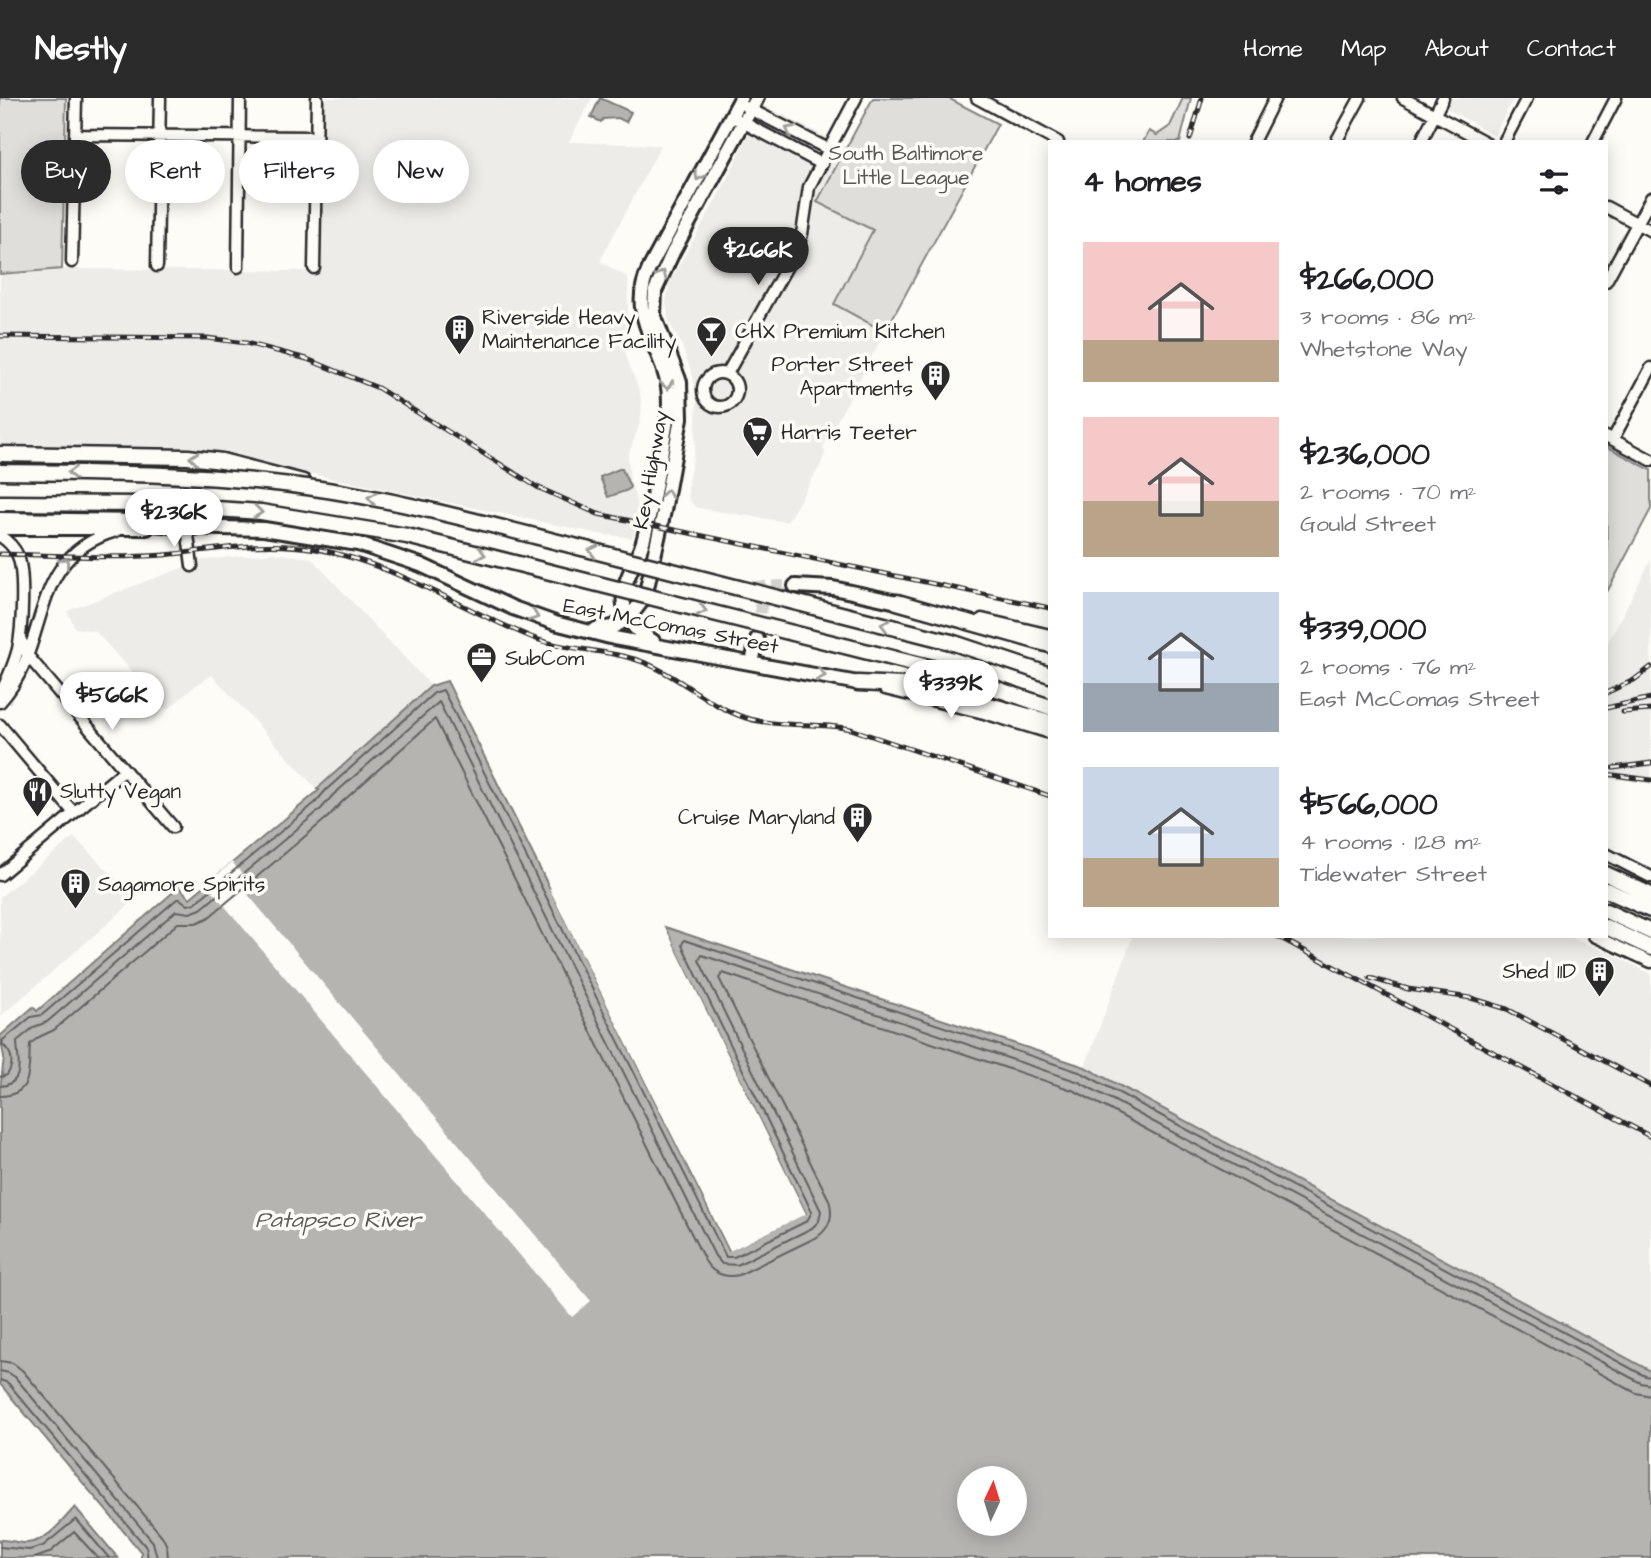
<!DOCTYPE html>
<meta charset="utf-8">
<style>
body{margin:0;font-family:"Architects Daughter",sans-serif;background:#f6f6f6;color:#202124;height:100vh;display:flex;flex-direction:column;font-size:26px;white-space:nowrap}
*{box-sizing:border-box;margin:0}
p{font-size:23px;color:#757577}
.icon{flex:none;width:38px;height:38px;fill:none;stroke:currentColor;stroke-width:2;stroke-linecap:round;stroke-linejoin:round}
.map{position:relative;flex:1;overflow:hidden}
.panel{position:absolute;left:1048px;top:42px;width:560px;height:798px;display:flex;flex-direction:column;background:#fff;border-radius:0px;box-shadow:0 4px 18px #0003}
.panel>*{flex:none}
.banner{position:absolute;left:21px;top:42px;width:665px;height:63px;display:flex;gap:14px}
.needle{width:46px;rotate:4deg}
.tools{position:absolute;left:957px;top:1368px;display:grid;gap:14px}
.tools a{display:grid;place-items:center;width:70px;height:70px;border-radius:50%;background:#fff;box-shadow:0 4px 18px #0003;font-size:35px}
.price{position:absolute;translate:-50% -60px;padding:0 16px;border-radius:24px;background:#fff;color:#222;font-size:23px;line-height:46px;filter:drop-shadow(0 2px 4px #0008)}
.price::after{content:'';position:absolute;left:50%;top:42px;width:21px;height:16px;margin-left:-10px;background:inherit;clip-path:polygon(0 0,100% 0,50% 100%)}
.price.selected{background:#2b2b2b;color:#fff}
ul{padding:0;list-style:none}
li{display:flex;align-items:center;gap:21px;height:175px;padding:0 35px}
li span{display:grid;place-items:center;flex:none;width:196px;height:140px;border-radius:0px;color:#555}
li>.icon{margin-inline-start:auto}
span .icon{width:84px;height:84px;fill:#fffc;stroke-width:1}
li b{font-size:30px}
h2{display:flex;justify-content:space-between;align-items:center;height:84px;padding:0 35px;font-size:30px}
.chip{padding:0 24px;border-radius:32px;background:#fff;box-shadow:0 4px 18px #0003;font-size:24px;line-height:63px}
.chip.selected{background:#2b2b2b;color:#fff}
header{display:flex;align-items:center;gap:42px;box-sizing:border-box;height:98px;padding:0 35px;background:#2b2b2b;color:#fff}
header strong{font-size:33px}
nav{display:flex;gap:38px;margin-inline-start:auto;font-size:24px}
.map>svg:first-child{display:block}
.built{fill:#edece8}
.green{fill:#dfdeda;stroke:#858482;stroke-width:2}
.water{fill:#b5b4b1;stroke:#7e7d7b;stroke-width:2;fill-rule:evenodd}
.pier{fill:#fdfcf7}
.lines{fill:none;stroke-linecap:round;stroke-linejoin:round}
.shore{stroke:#626261;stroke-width:2}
.major-tunnel{stroke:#d3d2ce;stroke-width:12;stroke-dasharray:12 6;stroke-linecap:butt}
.minor-casing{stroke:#2b2b2b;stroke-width:15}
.major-casing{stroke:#2b2b2b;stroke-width:18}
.highway-casing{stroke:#2b2b2b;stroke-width:19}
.minor{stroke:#fdfcf7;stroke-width:10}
.major{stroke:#fdfcf7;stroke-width:12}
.highway{stroke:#fdfcf7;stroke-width:14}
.rail-casing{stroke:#2b2b2b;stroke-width:5}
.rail{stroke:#fdfcf7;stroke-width:2.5;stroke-dasharray:8;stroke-linecap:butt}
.highway-bridge-casing{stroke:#2b2b2b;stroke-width:19;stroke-linecap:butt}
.highway-bridge{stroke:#fdfcf7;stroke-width:14}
.oneway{stroke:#9e9e9b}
.labels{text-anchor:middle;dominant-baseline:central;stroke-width:7;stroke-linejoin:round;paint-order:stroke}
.park-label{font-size:21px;fill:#585857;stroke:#fdfcf7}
.poi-label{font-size:21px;fill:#2b2b2b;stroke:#fdfcf7;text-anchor:start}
.street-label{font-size:21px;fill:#2b2b2b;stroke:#fdfcf7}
.water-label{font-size:23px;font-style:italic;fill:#5b5b5a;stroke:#fdfcf7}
</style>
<header>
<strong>Nestly</strong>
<nav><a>Home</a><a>Map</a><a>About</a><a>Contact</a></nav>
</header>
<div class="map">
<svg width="1651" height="1460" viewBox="0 0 1651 1460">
<rect width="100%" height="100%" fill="#fdfcf7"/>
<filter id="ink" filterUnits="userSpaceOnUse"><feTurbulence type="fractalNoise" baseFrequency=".0143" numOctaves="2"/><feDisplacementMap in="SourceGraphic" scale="14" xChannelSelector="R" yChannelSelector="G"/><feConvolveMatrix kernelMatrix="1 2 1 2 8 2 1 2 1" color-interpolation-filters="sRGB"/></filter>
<g filter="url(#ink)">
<path class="built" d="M322 0H592L569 44 661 47 600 163 628 180V221L624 243 626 258 640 295 642 312 640 325 628 358 630 382 640 416 632 440 599 436 207 354 144 349H0V176L62 171 319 173Z
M1449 0H1514L1494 37 1444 9Z
M763 7 846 49 817 103 874 132 834 206 885 234 823 349 825 355 821 366 787 424 698 410 693 407 688 400V383L695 351 697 300 693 279 682 248 669 224 666 205 670 183 722 91Z
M272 455 311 460 431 588 317 691 212 577 195 588 167 612 95 533 75 530 67 513 203 462Z
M1651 462V686L1607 680 1606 548Z
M74 739 136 801 1 918 0 799Z
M1133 838H1566L1614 857 1651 876V1273L1085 969Z"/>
<path class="green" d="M0 0H66L62 171 0 176Z
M873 0H948L998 26 885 234 834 206 873 132 817 104Z
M1183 0H1191L1180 44H1143L1149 33 1157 37 1170 28Z
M1606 348 1651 372V411L1607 494Z"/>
<path class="water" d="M600 0 631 14 626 24 618 20 603 21 601 24 591 19Z
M619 371H622L630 389 628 392 608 399 600 379Z
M447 583 729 1153 806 1115 665 829 1085 969 1651 1273V1460H141V1454L0 1286V992L4 959 0 938 33 909 37 913 179 789 190 800 311 699 319 692 317 691 431 588ZM970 1381H1015V1426H970Z
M75 1409 118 1460H0V1442C10 1441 18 1446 27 1445 47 1444 63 1422 75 1409Z"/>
<path class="pier" d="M232 764 252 787 245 793 591 1203 572 1219 206 786Z
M549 790 554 792 731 1148 801 1114 662 828 665 829 806 1116 730 1153Z"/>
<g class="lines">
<path class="shore" d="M0 979 7 977C14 967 13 953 2 947L3 942 31 919 42 917 177 801H180L188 807 195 805 315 705 326 692 434 595 443 592 726 1159H734L807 1123 812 1114 682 847 684 842 1082 975 1645 1278 1651 1279
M0 988C27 986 17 960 17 943L34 929 47 924 176 813 190 815 201 811 321 711 333 697 439 604 715 1158 722 1166 737 1167 812 1130 819 1123 821 1113 699 862 702 857 1079 984 1641 1285 1651 1287
M0 998C35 997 28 969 30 946L39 939 54 932 178 825H196L208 820 328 719 342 704 435 621 705 1163C713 1176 724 1180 739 1177L817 1139C830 1130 834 1118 829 1102L719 880 723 875 1075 993 1636 1295 1651 1298
M0 1263 13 1265 23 1273 162 1438 167 1448 168 1460
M0 1273 9 1275 15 1279 153 1444 157 1460
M0 1282 8 1285 146 1449 148 1460
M0 1449 29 1452 43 1448 76 1421 109 1460
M35 1460 49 1455 74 1434 98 1460"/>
<path class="major-tunnel" d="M185 421C181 393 190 391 212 379
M750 488 761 508 757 541
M754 489 795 488"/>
<defs>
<path id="minor" d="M977 0 1058 44
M1403 0 1485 44
M746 9 830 52
M731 18 822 66
M75 37 316 39
M1253 44 1275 0
M1336 44 1360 0
M1421 44 1443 0
M1504 44 1527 0
M1593 44 1616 0
M1606 109 1651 133
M72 164 76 0
M157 168 160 0
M238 169 240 0
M314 170 317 0
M1606 183 1651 100
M703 292a17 17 0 1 1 34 0a17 17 0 1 1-34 0Z
M727 276 797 150 802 136 809 89 856 0
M1606 338 1651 362
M1613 341 1651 270
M187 429 192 468
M0 438C8 443 14 449 18 458 25 476 22 532 18 551 14 567 7 582 0 597
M982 521 1050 537
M20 540 28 558 173 729
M885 591 984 615 1050 635
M0 604C54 545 24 460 116 433
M0 627 74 715
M1606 756 1651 779
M0 777 125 672
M1594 838 1651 864"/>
<path id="major" d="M179 429 264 431 358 446 421 467 513 510 555 525 614 540 858 585
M0 430H147
M795 488 833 490 897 504
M596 531 613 529 628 521 645 499 664 413 681 320 680 284 654 217 655 193 673 154 757 0
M653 543C638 535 626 524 624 507 620 482 639 463 644 440 655 398 661 354 669 312 669 298 669 286 664 273 652 236 630 212 649 171L741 0
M752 565 757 541"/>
<path id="highway" d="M0 356 188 359 222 363 303 384
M0 405 141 406
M0 422 141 424 187 429
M897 504 1050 547
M951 544 1050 577
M944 573 1050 609
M858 585 903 587 979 604 1050 624
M1606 776 1651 797
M1606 792 1651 812
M1606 813 1651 834
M1606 829 1651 850"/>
</defs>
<use href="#minor" class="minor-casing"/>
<use href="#major" class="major-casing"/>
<use href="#highway" class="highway-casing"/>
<use href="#minor" class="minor"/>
<use href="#major" class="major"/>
<use href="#highway" class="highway"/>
<defs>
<path id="rail" d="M1190 41 1202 0
M0 238 207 240 246 245 307 261 378 290 537 389 598 416 1050 510
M0 456C54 457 110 461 164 457 215 452 265 442 316 451 393 465 460 510 531 539 563 552 601 551 634 561 675 573 705 607 746 620 780 630 816 624 851 631L1050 698
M1606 595 1634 582 1651 569
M1606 610 1651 600
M1623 614 1651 612
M1613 670 1651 665
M1606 676 1651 682
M1277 838 1651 1039
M1370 880 1408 891 1471 900 1507 911 1651 988"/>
</defs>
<use href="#rail" class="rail-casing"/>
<use href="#rail" class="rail"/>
<defs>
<path id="highway-bridge" d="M0 374C103 375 205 375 307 389 402 402 494 428 586 451 708 482 829 513 951 544
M141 406 261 414 407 438 944 573"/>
</defs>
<use href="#highway-bridge" class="highway-bridge-casing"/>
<use href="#highway-bridge" class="highway-bridge"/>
</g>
<defs><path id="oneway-chevron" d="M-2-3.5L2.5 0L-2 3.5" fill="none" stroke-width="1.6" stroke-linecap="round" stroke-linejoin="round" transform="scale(1.75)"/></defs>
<g class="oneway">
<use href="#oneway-chevron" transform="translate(790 32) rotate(-153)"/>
<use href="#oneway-chevron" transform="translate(699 78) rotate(118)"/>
<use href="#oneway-chevron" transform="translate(662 177) rotate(-65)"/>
<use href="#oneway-chevron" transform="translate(667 287) rotate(81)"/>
<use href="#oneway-chevron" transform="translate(194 360) rotate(-175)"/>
<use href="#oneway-chevron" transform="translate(72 375) rotate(-179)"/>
<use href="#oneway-chevron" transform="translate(667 396) rotate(-80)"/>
<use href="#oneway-chevron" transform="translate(372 400) rotate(-169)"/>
<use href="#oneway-chevron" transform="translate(258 414) rotate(6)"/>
<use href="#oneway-chevron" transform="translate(593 453) rotate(-166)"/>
<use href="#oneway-chevron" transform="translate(481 456) rotate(14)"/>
<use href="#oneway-chevron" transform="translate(65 464) rotate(-49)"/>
<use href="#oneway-chevron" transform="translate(702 512) rotate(14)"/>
<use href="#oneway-chevron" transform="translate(534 518) rotate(20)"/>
<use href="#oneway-chevron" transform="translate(885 527) rotate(-166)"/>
<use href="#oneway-chevron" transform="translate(821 577) rotate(11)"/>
</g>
</g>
<defs>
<symbol id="building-pin" viewBox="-11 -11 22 30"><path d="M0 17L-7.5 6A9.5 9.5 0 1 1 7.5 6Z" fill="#2b2b2b" stroke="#fdfcf7"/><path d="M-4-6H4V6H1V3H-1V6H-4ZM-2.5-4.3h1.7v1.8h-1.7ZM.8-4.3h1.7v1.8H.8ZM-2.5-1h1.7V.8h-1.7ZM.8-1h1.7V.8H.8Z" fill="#fff"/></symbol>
<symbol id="bar-pin" viewBox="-11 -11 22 30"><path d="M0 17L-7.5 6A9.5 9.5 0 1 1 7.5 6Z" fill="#2b2b2b" stroke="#fdfcf7"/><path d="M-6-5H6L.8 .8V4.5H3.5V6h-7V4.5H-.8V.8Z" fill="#fff"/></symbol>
<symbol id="supermarket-pin" viewBox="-11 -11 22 30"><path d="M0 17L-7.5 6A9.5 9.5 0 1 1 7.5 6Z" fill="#2b2b2b" stroke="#fdfcf7"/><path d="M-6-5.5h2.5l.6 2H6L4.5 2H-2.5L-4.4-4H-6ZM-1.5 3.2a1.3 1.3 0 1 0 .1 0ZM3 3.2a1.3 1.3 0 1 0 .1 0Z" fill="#fff"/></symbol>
<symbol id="office-pin" viewBox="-11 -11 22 30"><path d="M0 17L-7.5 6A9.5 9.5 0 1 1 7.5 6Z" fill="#2b2b2b" stroke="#fdfcf7"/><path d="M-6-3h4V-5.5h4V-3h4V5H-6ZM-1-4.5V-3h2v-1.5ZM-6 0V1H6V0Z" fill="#fff"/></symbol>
<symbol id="restaurant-pin" viewBox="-11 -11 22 30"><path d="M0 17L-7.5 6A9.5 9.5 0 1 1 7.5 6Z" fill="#2b2b2b" stroke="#fdfcf7"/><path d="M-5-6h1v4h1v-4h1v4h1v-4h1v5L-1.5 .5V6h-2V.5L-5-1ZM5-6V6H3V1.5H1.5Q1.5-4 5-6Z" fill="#fff"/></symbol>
</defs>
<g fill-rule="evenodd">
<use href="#building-pin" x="442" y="214" width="35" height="47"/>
<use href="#bar-pin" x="694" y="216" width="35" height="47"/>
<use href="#building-pin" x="918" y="260" width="35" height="47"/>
<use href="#supermarket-pin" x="740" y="316" width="35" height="47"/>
<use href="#office-pin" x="464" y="542" width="35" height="47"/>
<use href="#restaurant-pin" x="20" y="676" width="35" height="47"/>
<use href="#building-pin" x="840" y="702" width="35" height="47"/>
<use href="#building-pin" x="58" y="768" width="35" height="47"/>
<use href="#building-pin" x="1582" y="856" width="35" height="47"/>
</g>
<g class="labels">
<g class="park-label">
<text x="906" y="55">South Baltimore<tspan x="906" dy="24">Little League</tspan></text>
</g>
<g class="poi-label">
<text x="482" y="219">Riverside Heavy<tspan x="482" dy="24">Maintenance Facility</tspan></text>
<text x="735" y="233">CHX Premium Kitchen</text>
<text x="913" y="266" text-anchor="end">Porter Street<tspan x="913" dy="24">Apartments</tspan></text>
<text x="781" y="334">Harris Teeter</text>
<text x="505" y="560">SubCom</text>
<text x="60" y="693">Slutty Vegan</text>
<text x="835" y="719" text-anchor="end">Cruise Maryland</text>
<text x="98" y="786">Sagamore Spirits</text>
<text x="1576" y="873" text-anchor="end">Shed 11D</text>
</g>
<g class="street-label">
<text transform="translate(651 372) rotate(-80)">Key Highway</text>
<text transform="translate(671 528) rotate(11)">East McComas Street</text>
</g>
<g class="water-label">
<text x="338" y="1122">Patapsco River</text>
</g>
</g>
</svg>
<div class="tools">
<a><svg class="needle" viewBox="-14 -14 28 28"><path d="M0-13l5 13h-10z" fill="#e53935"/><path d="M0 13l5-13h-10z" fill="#757577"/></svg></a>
</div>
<b class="price selected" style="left:758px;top:189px">$266K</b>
<b class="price" style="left:174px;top:451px">$236K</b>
<b class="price" style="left:951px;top:622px">$339K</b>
<b class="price" style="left:112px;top:634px">$566K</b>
<div class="banner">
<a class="chip selected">Buy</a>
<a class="chip">Rent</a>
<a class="chip">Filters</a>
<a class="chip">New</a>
</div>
<section class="panel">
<h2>4 homes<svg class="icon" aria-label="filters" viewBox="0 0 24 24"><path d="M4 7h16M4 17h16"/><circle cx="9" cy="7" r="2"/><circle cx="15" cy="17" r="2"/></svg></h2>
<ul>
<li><span style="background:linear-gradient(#f6c9c9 70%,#b9a48a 0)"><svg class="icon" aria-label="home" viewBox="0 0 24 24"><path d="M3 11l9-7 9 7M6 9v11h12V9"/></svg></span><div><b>$266,000</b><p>3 rooms · 86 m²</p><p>Whetstone Way</p></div></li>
<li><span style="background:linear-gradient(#f6c9c9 60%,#b9a48a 0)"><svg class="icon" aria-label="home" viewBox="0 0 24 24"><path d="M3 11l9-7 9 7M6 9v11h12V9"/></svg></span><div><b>$236,000</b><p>2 rooms · 70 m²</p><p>Gould Street</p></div></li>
<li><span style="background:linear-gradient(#c9d6e8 65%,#9aa5b1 0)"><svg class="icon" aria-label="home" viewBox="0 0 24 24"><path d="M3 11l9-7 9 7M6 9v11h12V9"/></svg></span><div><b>$339,000</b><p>2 rooms · 76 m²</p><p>East McComas Street</p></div></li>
<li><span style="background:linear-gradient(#c9d6e8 65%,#b9a48a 0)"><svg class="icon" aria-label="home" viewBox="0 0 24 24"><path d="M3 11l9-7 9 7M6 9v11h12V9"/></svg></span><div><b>$566,000</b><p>4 rooms · 128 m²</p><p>Tidewater Street</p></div></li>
</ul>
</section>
</div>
